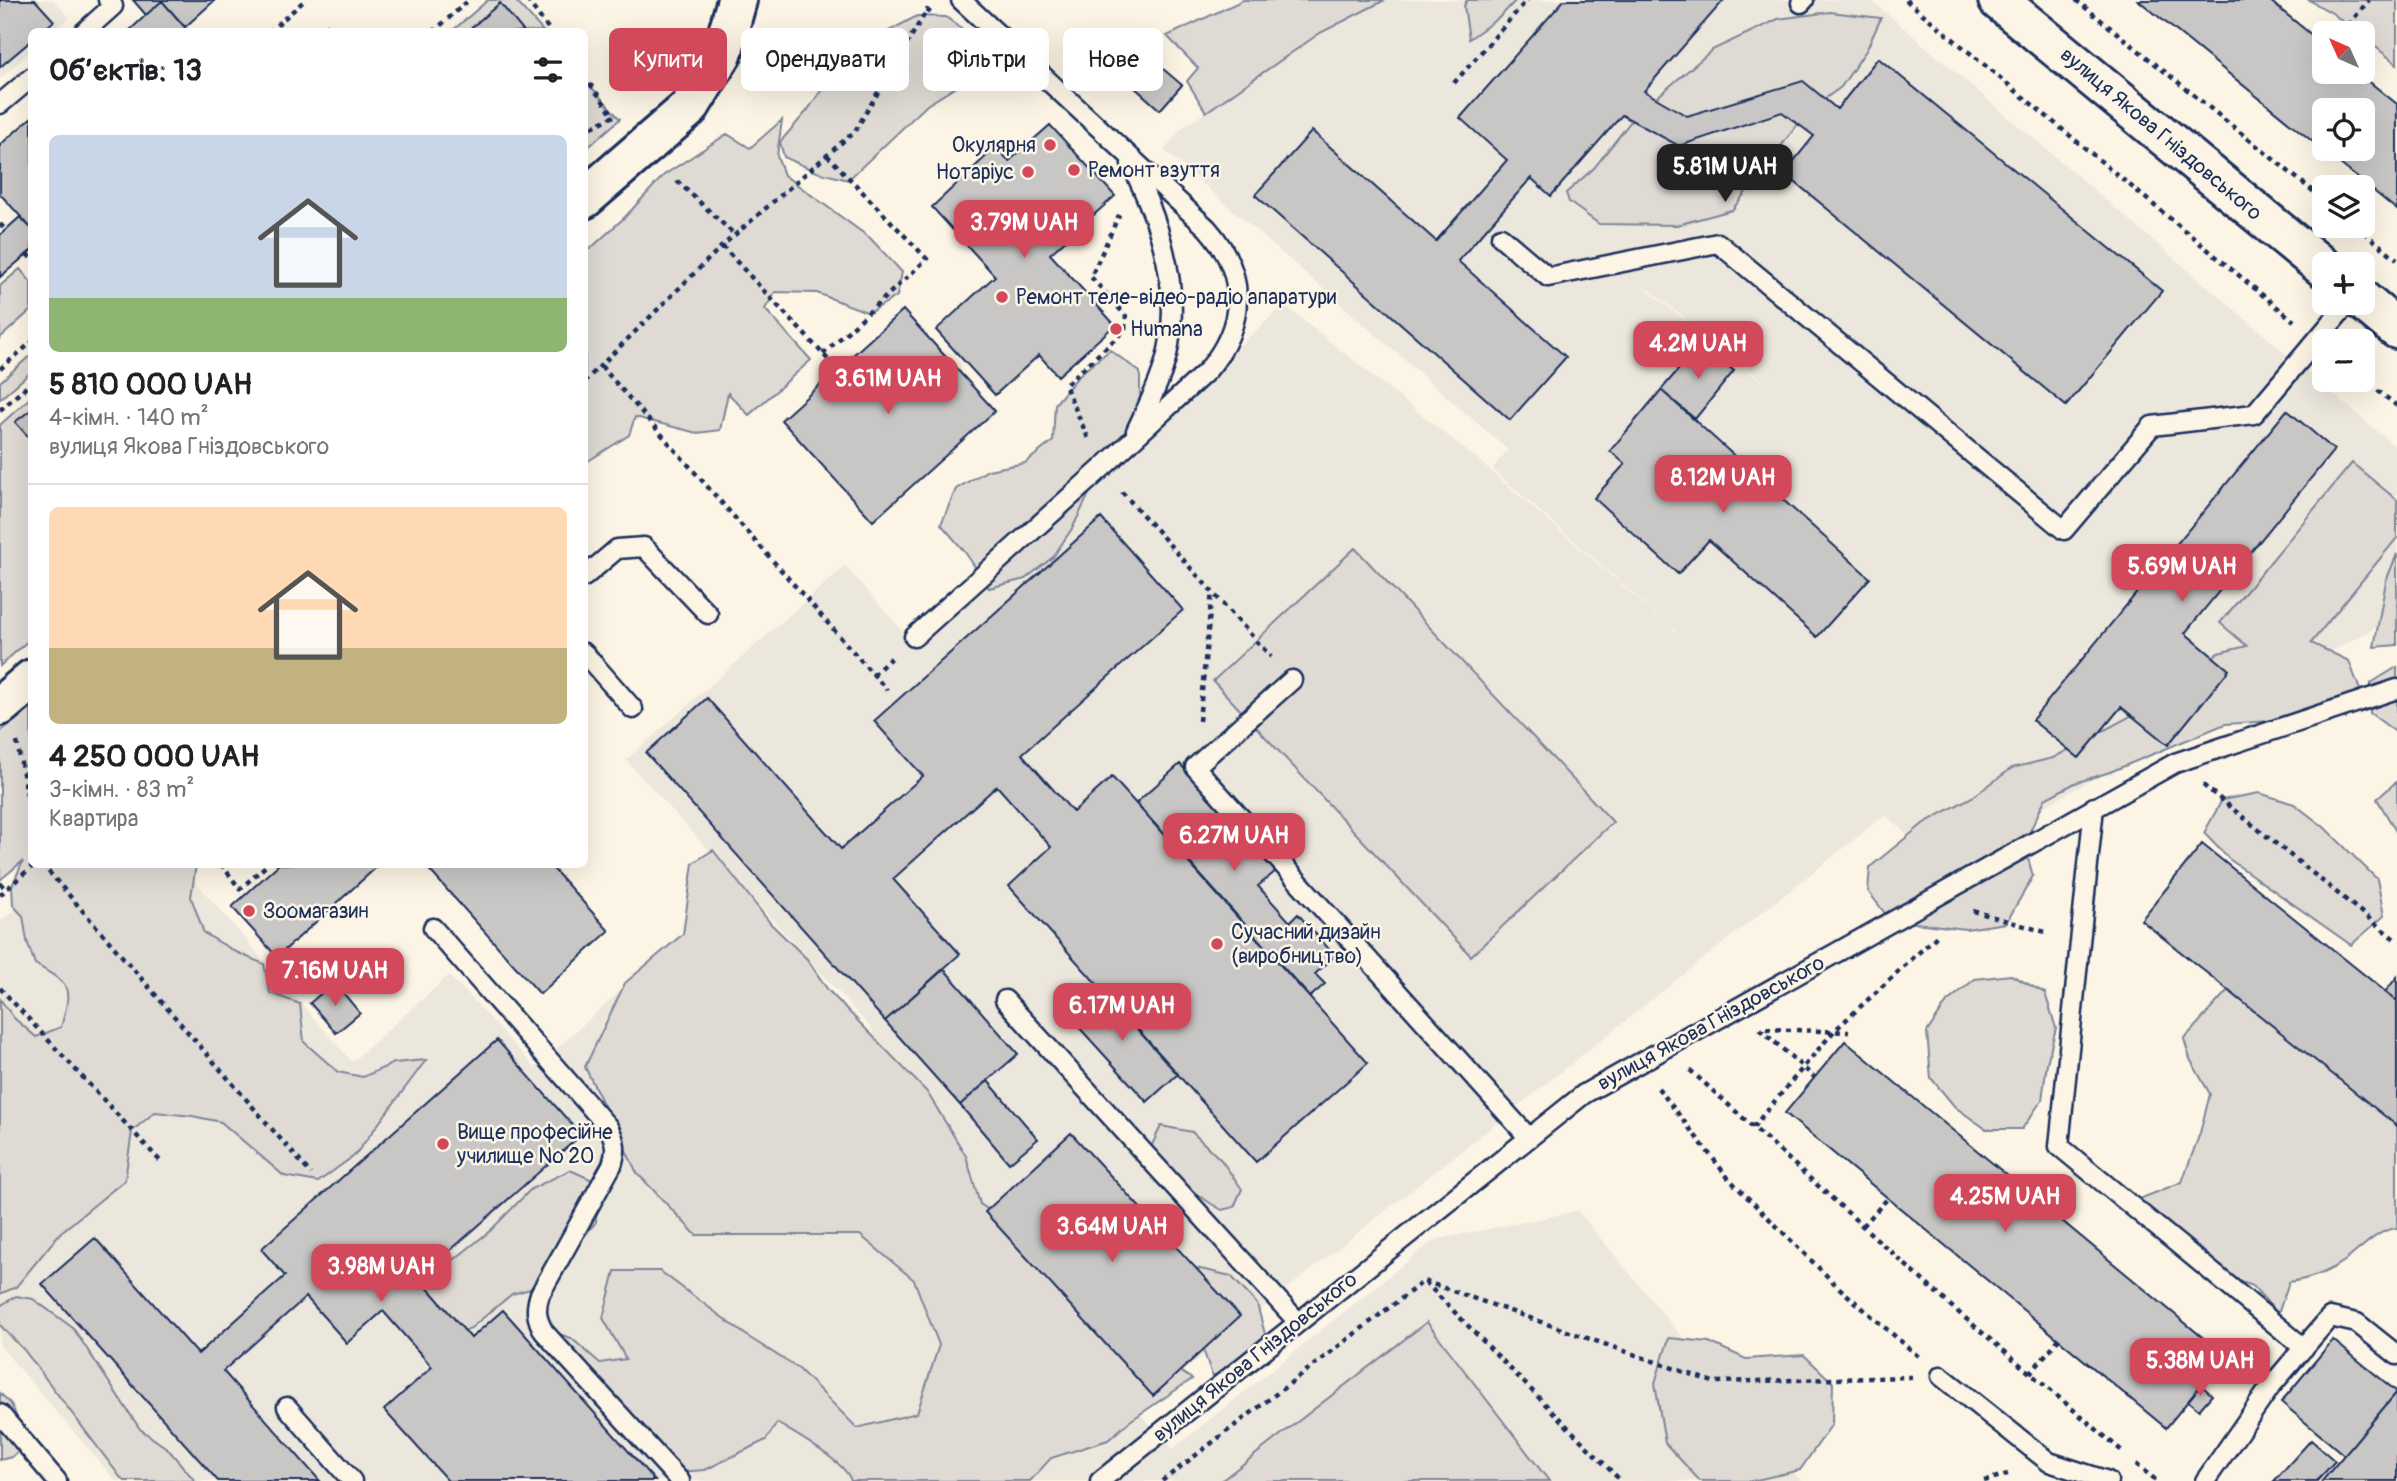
<!DOCTYPE html>
<html lang="uk">
<meta charset="utf-8">
<style>
body{margin:0;font-family:Pangolin,sans-serif;background:#f6f6f6;color:#202124;height:100vh;display:flex;flex-direction:column;font-size:26px;white-space:nowrap}
*{box-sizing:border-box;margin:0}
p{font-size:23px;color:#757577}
.icon{flex:none;width:38px;height:38px;fill:none;stroke:currentColor;stroke-width:2;stroke-linecap:round;stroke-linejoin:round}
.map{position:relative;flex:1;overflow:hidden}
.panel{position:absolute;left:28px;top:28px;width:560px;height:840px;display:flex;flex-direction:column;background:#fff;border-radius:10px;box-shadow:0 7px 28px #0002}
.panel>*{flex:none}
.hud{position:absolute;left:609px;top:28px;width:665px;height:63px;display:flex;gap:14px}
.needle{width:46px;rotate:315deg}
.controls{position:absolute;left:2312px;top:21px;display:grid;gap:14px}
.controls a{display:grid;place-items:center;width:63px;height:63px;border-radius:10px;background:#fff;box-shadow:0 7px 28px #0002;font-size:35px}
.price{position:absolute;translate:-50% -60px;padding:0 16px;border-radius:14px;background:#d1495b;color:#fff;font-size:23px;line-height:46px;filter:drop-shadow(0 2px 4px #0008)}
.price::after{content:'';position:absolute;left:50%;top:42px;width:21px;height:16px;margin-left:-10px;background:inherit;clip-path:polygon(0 0,100% 0,50% 100%)}
.price.selected{background:#222;color:#fff}
ul{padding:0;list-style:none}
li{display:grid;align-content:center;gap:14px;height:371px;padding:0 21px}
li+li{border-top:2px solid #e0e0e0}
li span{display:grid;place-items:center;height:217px;border-radius:10px;color:#555}
li>.icon{margin-inline-start:auto}
span .icon{width:126px;height:126px;fill:#fffc;stroke-width:1}
li b{font-size:30px}
h2{display:flex;justify-content:space-between;align-items:center;height:84px;padding:0 21px;font-size:30px}
.tag{padding:0 24px;border-radius:10px;background:#fff;box-shadow:0 7px 28px #0002;font-size:24px;line-height:63px}
.tag.selected{background:#d1495b;color:#fff}
.map>svg:first-child{display:block}
.built{fill:#ece7dc;fill-rule:evenodd}
.green{fill:#dfdbd4;stroke:#7d8599;stroke-width:2}
.building{fill:#c8c7c6;stroke:#1b2f5e;stroke-width:2;fill-rule:evenodd}
.lines{fill:none;stroke-linecap:round;stroke-linejoin:round}
.service-casing{stroke:#1b2f5e;stroke-width:23}
.tertiary-casing{stroke:#1b2f5e;stroke-width:44}
.path{stroke:#1b2f5e;stroke-width:4.5;stroke-dasharray:5 5;stroke-linecap:butt}
.service{stroke:#fcf5e5;stroke-width:18}
.tertiary{stroke:#fcf5e5;stroke-width:38}
.poi-dot{fill:#d1495b;stroke:#fcf5e5;stroke-width:2.5}
.labels{text-anchor:middle;dominant-baseline:central;stroke-width:5;stroke-linejoin:round;paint-order:stroke}
.street-label{font-size:21px;fill:#1b2f5e;stroke:#fcf5e5}
.poi-label{font-size:21px;fill:#1b2f5e;stroke:#fcf5e5;text-anchor:start}
</style>
<div class="map">
<svg width="2397" height="1481" viewBox="0 0 2397 1481">
<rect width="100%" height="100%" fill="#fcf5e5"/>
<filter id="ink" filterUnits="userSpaceOnUse"><feTurbulence type="fractalNoise" baseFrequency=".0143" numOctaves="2"/><feDisplacementMap in="SourceGraphic" scale="14" xChannelSelector="R" yChannelSelector="G"/><feConvolveMatrix kernelMatrix="1 2 1 2 8 2 1 2 1" color-interpolation-filters="sRGB"/></filter>
<g filter="url(#ink)">
<path class="built" d="M0 0H54L69 18 53 31 32 32 31 51 0 79Z
M1385 0H1871L2397 448V616L2072 791 1942 865 1885 815 1143 1403 834 1067 874 1031 626 760 845 566 913 643 1284 305 1477 459 1706 658 1492 469 1508 450 1164 150 1182 128 1320 33ZM1648 289 1764 382V383L1648 291Z
M67 865H181L352 1062 448 976 468 994 535 1068 690 928 822 1076 1173 1449 1434 1240 1578 1211 1801 1481H116L0 1346V922Z"/>
<path class="green" d="M488 0H515L543 31 451 32Z
M1243 0H1385L1320 33 1206 112 1187 81 1198 68 1167 36Z
M1467 0H1516L1501 16 1469 39 1464 6Z
M2309 0H2397V64L2363 37 2362 33H2358L2332 13Z
M1830 12 1881 18 1867 49 1841 87 1808 111 1732 210 1677 225 1599 224 1569 202 1566 193 1594 168 1635 116 1712 50 1778 19Z
M917 16 946 17 971 36 983 60 956 87 927 105 848 180 817 172 784 157 780 142 807 111 827 82 883 34Z
M584 79 620 119 585 150H584Z
M782 120 777 156 784 175 870 238 902 272 897 296 869 313 817 293 775 292 765 309 811 360 749 415 728 393 720 430 697 433 635 417 629 435 585 463V250L590 249 625 217 664 175 727 134 750 148Z
M20 269 31 282V310L0 338V286Z
M1110 350 1140 372V408L1101 469 1073 527 1053 557 1025 579 989 588 965 552 941 524 956 489 988 470 1025 463 1053 441 1055 404 1080 374Z
M31 355V372L0 399V382Z
M31 397V638L0 666V425Z
M2352 463 2397 500V538L2311 643 2349 661 2360 690 2346 719 2327 703 2271 721 2225 724 2110 772 2075 783 2045 799 2024 844 2033 876 2006 923 1966 929 1890 920 1868 891 1870 867 1924 823 1974 796 2012 768 2053 758 2129 717 2176 686 2218 653 2247 646 2220 623Z
M1355 548 1613 822 1471 956 1213 681Z
M2397 554V645L2374 647 2386 581Z
M2397 667V733L2370 713 2371 683Z
M31 705 32 864 196 865 191 897 204 933 236 952 264 964 270 993 300 1004 304 1042 338 1072 363 1077 394 1063 426 1060 355 1155 318 1182 284 1176 221 1122 192 1116 155 1112 132 1131 125 1180 60 1233 16 1287 0 1294V999L14 1018 36 1037 61 1027C73 985 70 985 35 964L27 941 23 916 13 905 12 886 23 861 0 880V732Z
M2397 781V833L2377 799Z
M2259 793 2294 804 2324 827 2377 879 2384 916 2351 945 2229 859 2204 833 2222 800Z
M713 850 771 924 807 959 828 990 927 1092 966 1156 980 1204 1032 1238 1061 1296 1121 1347 1164 1361 1192 1379 1130 1421 1108 1440 1051 1458 1030 1481H851C846 1462 795 1434 777 1423L766 1440 705 1470 664 1473 542 1328 571 1338 600 1363 626 1359 603 1318 615 1271H660L750 1338 799 1369 857 1428 917 1413 939 1345 914 1280 860 1235H696L637 1173 585 1067 625 983 683 934 693 863Z
M2011 975 2045 993 2056 1028 2047 1063 2042 1100 2022 1129H1986L1955 1107 1931 1078 1927 1032 1947 1002 1975 979Z
M2227 991 2296 1018 2397 1085V1228C2377 1230 2362 1248 2346 1260 2328 1273 2311 1279 2289 1282L2278 1314 2253 1286 2221 1274 2132 1202 2182 1182 2200 1133 2210 1094 2190 1059 2184 1039Z
M1161 1126 1192 1132 1221 1160 1242 1189 1234 1207 1222 1210C1188 1191 1175 1177 1151 1147Z
M570 1170 597 1182 596 1222 565 1260 549 1284 512 1294 471 1328 447 1338 417 1289 490 1231 531 1189Z
M1196 1268 1231 1276 1257 1304 1265 1334 1259 1362 1238 1374 1212 1375 1182 1290Z
M16 1296 33 1299 73 1328 140 1429 168 1449 195 1481H125L121 1478 24 1350 0 1325V1306Z
M1427 1322 1549 1481H1221Z
M1669 1338 1709 1342 1746 1359 1804 1355 1833 1383 1832 1424 1800 1470 1752 1481H1700L1665 1443 1655 1383Z
M0 1393 11 1404 28 1442 12 1457 0 1460Z"/>
<path class="building" d="M0 0H35L54 21 41 32H32V40L0 67Z
M133 0H215L185 27 162 1 146 15Z
M1564 0H1724L1644 91 1687 116 1803 81 1837 109 1878 58 2162 291 2066 406 1784 173 1814 136 1782 112 1679 146 1622 115 1551 196 1531 178 1458 261 1566 357 1510 420 1255 195 1312 131 1436 241 1507 160 1460 118Z
M2138 0H2269L2324 45V72H2357L2397 104V210ZM2324 110H2362V149H2324Z
M162 1 189 32H128L146 15Z
M500 3 524 32H474L471 28Z
M327 24 333 32H319Z
M1128 39 1182 85 1160 110 1106 62Z
M32 117V229L0 194V145Z
M1050 125 1115 196 1050 254 1115 325 1058 376 1039 355 995 395 936 330 995 276 932 207 996 147 1009 161Z
M20 217 32 229V250L0 277V235Z
M903 310 995 411 873 521 781 420Z
M1701 343 1734 371 1695 419 1661 390Z
M1661 390 1870 578 1817 637 1709 540 1678 574 1594 498 1625 464 1610 451Z
M32 409V441L15 422Z
M2287 410 2334 450 2185 633 2229 670 2168 745 2121 707 2079 758 2032 720Z
M1101 518 1183 610 1022 754 1073 812 1112 777 1368 1063 1256 1162 1009 886 1051 847 997 786 893 879 960 954 885 1021 646 753 707 698 841 849 923 776 874 721Z
M1180 764 1276 871 1258 886 1290 922 1298 914 1335 956 1315 974 1325 984 1310 997 1136 803Z
M2202 844 2397 1001V1126L2141 920Z
M279 864H380L277 957 232 907Z
M424 864H549L609 931 540 994Z
M944 969 1018 1054 960 1105 885 1021Z
M2397 977V1001L2385 992Z
M334 982 360 1013 336 1033 310 1003Z
M1097 984 1178 1074 1147 1102 1066 1013Z
M497 1040 581 1135 419 1278 471 1338 503 1310 655 1481H448L384 1410 432 1367 383 1311 347 1343 306 1297 223 1371 320 1481H218L42 1284 95 1238 198 1354 285 1276 261 1249Z
M1845 1041 2225 1356 2166 1428 1785 1113Z
M988 1081 1038 1139 1009 1163 960 1105Z
M1071 1133 1240 1316 1153 1396 985 1212Z
M2333 1340 2397 1392 2344 1455 2281 1402Z
M2201 1385 2212 1395 2199 1410 2188 1401Z
M2397 1392V1481H2322L2344 1455Z
M2311 1440 2335 1461 2317 1481H2274Z"/>
<g class="lines">
<defs>
<path id="service" d="M1801 3 1804 0
M84 32 113 6 108 0
M0 104 32 77
M1131 164C1158 218 1180 284 1169 345 1164 375 1149 403 1136 431
M1501 237 1548 277 1718 243 2064 530 2152 426 2254 414 2348 303
M584 577 617 549 644 547 708 614
M914 637 1101 469 1207 371C1246 325 1248 274 1207 228L961 0
M584 653 633 709
M1292 680 1195 767 1529 1138
M2094 807 2059 1146 2304 1348
M433 928 608 1127C616 1141 617 1150 612 1165L540 1294C535 1309 536 1318 544 1332L680 1481
M1005 1000 1298 1322
M1941 1376 2049 1462 2108 1481
M287 1407 352 1481
M0 1414 57 1481
M1100 1481 1584 1094 2175 763 2397 689
M2205 1481 2271 1386 2330 1317 2357 1323 2397 1355"/>
<path id="tertiary" d="M1998 0 2324 268
M584 199 689 108 722 54 737 0
M2362 300 2397 329
M0 706 32 679"/>
</defs>
<use href="#service" class="service-casing"/>
<use href="#tertiary" class="tertiary-casing"/>
<path class="path" d="M527 0 551 32
M1906 0 2294 321
M2076 0 2324 200
M269 32 305 0
M433 32 469 0
M2342 33 2369 0
M584 76 614 116 584 131
M1454 83 1527 0
M677 181 735 235
M0 224 6 230
M2356 226 2397 259
M722 246 837 369
M27 254 32 259
M823 354 927 259 827 155
M601 366 887 690
M0 369 32 342
M2362 378 2397 406
M584 382 722 246 855 131 927 10 933 15
M0 410 32 382
M1088 438 1065 385 1125 330 1126 316 1091 277 1119 215
M1122 492 1271 657
M873 675 893 656
M1199 721 1212 591
M17 742 32 821
M2203 785 2397 941
M42 864 311 1174
M221 864 240 889 268 864
M0 883 6 890
M0 895 35 864
M1973 911 2049 933
M0 988 163 1164
M1760 1029 1814 1077
M1766 1029 1849 1032
M1690 1070 1951 1306 2122 1451
M1658 1088 1729 1179 1837 1286 1919 1357
M1753 1127 1834 1031 1939 934
M1863 1226 1888 1198
M1425 1282 1621 1481
M2030 1373 2059 1339
M2136 1464 2157 1481
M1162 1481 1424 1281 1713 1382 1912 1377
M1984 1481 2011 1473"/>
<use href="#service" class="service"/>
<use href="#tertiary" class="tertiary"/>
</g>
</g>
<g class="poi-dot">
<circle cx="1050" cy="145" r="7"/>
<circle cx="1074" cy="170" r="7"/>
<circle cx="1028" cy="172" r="7"/>
<circle cx="1002" cy="297" r="7"/>
<circle cx="1116" cy="329" r="7"/>
<circle cx="249" cy="911" r="7"/>
<circle cx="1217" cy="944" r="7"/>
<circle cx="443" cy="1144" r="7"/>
</g>
<g class="labels">
<g class="street-label">
<text transform="translate(2161 134) rotate(40)">вулиця Якова Гніздовського</text>
<text transform="translate(1711 1023) rotate(-29)">вулиця Якова Гніздовського</text>
<text transform="translate(1255 1357) rotate(-39)">вулиця Якова Гніздовського</text>
</g>
<g class="poi-label">
<text x="1036" y="145" text-anchor="end">Окулярня</text>
<text x="1088" y="170">Ремонт взуття</text>
<text x="1014" y="172" text-anchor="end">Нотаріус</text>
<text x="1016" y="297">Ремонт теле-відео-радіо апаратури</text>
<text x="1130" y="329">Humana</text>
<text x="263" y="911">Зоомагазин</text>
<text x="1231" y="932">Сучасний дизайн<tspan x="1231" dy="24">(виробництво)</tspan></text>
<text x="457" y="1132">Вище професійне<tspan x="457" dy="24">училище № 20</tspan></text>
</g>
</g>
</svg>
<div class="controls">
<a><svg class="needle" viewBox="-14 -14 28 28"><path d="M0-13l5 13h-10z" fill="#e53935"/><path d="M0 13l5-13h-10z" fill="#757577"/></svg></a>
<a><svg class="icon" aria-label="locate" viewBox="0 0 24 24"><circle cx="12" cy="12" r="6"/><path d="M12 2v4M12 18v4M2 12h4M18 12h4"/></svg></a>
<a><svg class="icon" aria-label="layers" viewBox="0 0 24 24"><path d="M12 4l9 5-9 5-9-5zM3 14l9 5 9-5"/></svg></a>
<a>+</a>
<a>−</a>
</div>
<b class="price selected" style="left:1725px;top:204px">5.81M UAH</b>
<b class="price" style="left:1024px;top:260px">3.79M UAH</b>
<b class="price" style="left:1698px;top:381px">4.2M UAH</b>
<b class="price" style="left:888px;top:416px">3.61M UAH</b>
<b class="price" style="left:1723px;top:515px">8.12M UAH</b>
<b class="price" style="left:2182px;top:604px">5.69M UAH</b>
<b class="price" style="left:1234px;top:873px">6.27M UAH</b>
<b class="price" style="left:335px;top:1008px">7.16M UAH</b>
<b class="price" style="left:1122px;top:1043px">6.17M UAH</b>
<b class="price" style="left:2005px;top:1234px">4.25M UAH</b>
<b class="price" style="left:1112px;top:1264px">3.64M UAH</b>
<b class="price" style="left:381px;top:1304px">3.98M UAH</b>
<b class="price" style="left:2200px;top:1398px">5.38M UAH</b>
<div class="hud">
<a class="tag selected">Купити</a>
<a class="tag">Орендувати</a>
<a class="tag">Фільтри</a>
<a class="tag">Нове</a>
</div>
<section class="panel">
<h2>Об’єктів: 13<svg class="icon" aria-label="filters" viewBox="0 0 24 24"><path d="M4 7h16M4 17h16"/><circle cx="9" cy="7" r="2"/><circle cx="15" cy="17" r="2"/></svg></h2>
<ul>
<li><span style="background:linear-gradient(#c9d6e8 75%,#8fb573 0)"><svg class="icon" aria-label="home" viewBox="0 0 24 24"><path d="M3 11l9-7 9 7M6 9v11h12V9"/></svg></span><div><b>5 810 000 UAH</b><p>4-кімн. · 140 m²</p><p>вулиця Якова Гніздовського</p></div></li>
<li><span style="background:linear-gradient(#ffd9b3 65%,#c2b280 0)"><svg class="icon" aria-label="home" viewBox="0 0 24 24"><path d="M3 11l9-7 9 7M6 9v11h12V9"/></svg></span><div><b>4 250 000 UAH</b><p>3-кімн. · 83 m²</p><p>Квартира</p></div></li>
</ul>
</section>
</div>
